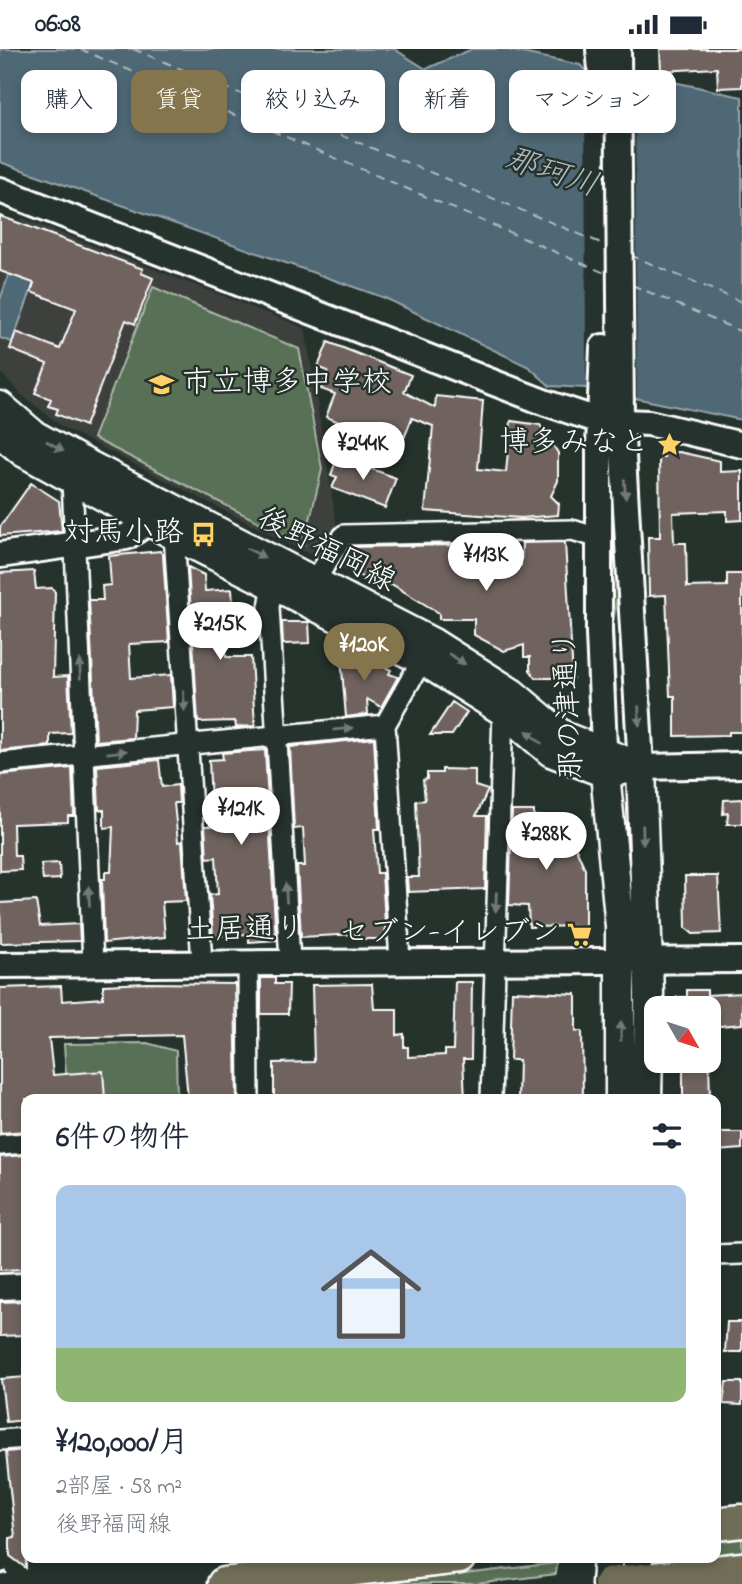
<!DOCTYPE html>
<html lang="ja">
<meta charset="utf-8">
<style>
body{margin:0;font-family:"Indie Flower","Klee One",sans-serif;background:#f2f2f3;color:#1f2937;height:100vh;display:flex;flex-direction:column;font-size:26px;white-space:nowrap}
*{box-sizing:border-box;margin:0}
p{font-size:23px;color:#747a83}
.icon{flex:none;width:38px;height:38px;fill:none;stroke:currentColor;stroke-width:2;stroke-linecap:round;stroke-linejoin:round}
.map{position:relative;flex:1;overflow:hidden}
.panel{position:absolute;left:21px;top:1045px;width:700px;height:469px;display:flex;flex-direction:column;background:#fff;border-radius:14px;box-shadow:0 4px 10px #0003}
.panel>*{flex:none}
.guide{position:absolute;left:21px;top:21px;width:700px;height:63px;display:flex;gap:14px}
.needle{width:46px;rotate:129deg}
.fabs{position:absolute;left:644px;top:947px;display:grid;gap:14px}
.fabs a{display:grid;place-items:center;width:77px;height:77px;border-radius:14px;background:#fff;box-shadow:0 4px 10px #0003;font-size:35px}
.price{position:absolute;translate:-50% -60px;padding:0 16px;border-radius:24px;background:#fff;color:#222;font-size:23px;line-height:46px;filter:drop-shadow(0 2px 4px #0008)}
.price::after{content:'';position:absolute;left:50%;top:42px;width:21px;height:16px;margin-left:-10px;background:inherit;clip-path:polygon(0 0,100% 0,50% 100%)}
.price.current{background:#84754c;color:#fff}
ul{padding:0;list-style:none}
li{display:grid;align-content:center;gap:14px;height:371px;padding:0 35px}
li span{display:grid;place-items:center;height:217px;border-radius:14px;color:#555}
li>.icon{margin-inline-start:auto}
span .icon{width:126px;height:126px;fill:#fffc;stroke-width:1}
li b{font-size:30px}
h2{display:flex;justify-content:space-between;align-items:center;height:84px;padding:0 35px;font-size:30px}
.tag{padding:0 24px;border-radius:14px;background:#fff;box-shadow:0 4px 10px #0003;font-size:24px;line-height:63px}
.tag.current{background:#84754c;color:#fff}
.status{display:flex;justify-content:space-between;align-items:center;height:49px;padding:0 35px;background:#fff;direction:ltr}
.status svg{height:19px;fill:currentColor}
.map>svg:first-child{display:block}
.built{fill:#3c413c}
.green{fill:#586f54;stroke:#acb7aa;stroke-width:2}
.water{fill:#506874;stroke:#96a4ac;stroke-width:2}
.pier{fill:#26332d}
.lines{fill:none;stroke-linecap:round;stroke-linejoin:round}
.ferry{stroke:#b0bbc0;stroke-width:2;stroke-dasharray:9 7;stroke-linecap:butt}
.building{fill:#70635e;stroke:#fff;stroke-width:2}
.minor-casing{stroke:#fff;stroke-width:24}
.tertiary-casing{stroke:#fff;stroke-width:30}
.secondary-casing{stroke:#fff;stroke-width:33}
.primary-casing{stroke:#fff;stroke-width:37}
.path{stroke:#fff;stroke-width:3.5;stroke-dasharray:7 5;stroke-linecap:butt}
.minor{stroke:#26332d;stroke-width:19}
.tertiary{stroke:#26332d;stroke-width:24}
.secondary{stroke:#26332d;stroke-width:28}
.primary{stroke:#716e59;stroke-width:32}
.oneway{fill:#727a76}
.labels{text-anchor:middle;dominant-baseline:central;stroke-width:5;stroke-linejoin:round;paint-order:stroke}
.poi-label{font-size:30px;fill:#fff;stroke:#26332d;text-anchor:end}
.street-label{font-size:30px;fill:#fff;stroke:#26332d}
.water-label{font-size:32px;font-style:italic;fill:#b0bbc0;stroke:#26332d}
</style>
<div class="status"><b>06:08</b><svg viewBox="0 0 49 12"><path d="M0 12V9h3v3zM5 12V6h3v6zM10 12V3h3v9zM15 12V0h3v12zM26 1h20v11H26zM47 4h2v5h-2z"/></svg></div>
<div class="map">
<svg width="742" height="1535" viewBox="0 0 742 1535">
<rect width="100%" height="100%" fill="#26332d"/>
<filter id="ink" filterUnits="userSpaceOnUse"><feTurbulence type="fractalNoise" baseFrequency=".0143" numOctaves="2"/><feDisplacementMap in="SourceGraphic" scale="14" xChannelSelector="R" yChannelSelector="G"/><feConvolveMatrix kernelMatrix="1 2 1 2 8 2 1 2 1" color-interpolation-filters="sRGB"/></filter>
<g filter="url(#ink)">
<path class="built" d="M22 169 305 279 337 478 318 506 307 504 64 379 22 346 0 323V226Z"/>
<path class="green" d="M153 238 299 300 322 420 304 496 93 389Z
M612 400 613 472 618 542 613 575 616 642H612L609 401Z
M147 994 176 1002 177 1050H99L98 1026 66 1025 64 995Z
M742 1484V1503L716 1506V1487Z
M557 1514 556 1525 476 1535H380Z"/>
<path class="water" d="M0 0H394L426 20 472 0H503L580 16 585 21 635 31C648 24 720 44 742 48V371L586 339 550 337 529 318 385 249 0 113Z
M9 225 34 234 12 293 0 289V251Z"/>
<path class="pier" d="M585 21 635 31 637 349 586 339Z"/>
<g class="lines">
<path class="ferry" d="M80 0 607 225
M133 0 608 197
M630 206 742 253
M632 236 742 283"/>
</g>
<path class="building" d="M660 0H742V38L718 39 717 19 661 22Z
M0 167 143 220 141 224 153 229 135 275 126 271 85 377 56 365 58 360 48 357 51 350 35 344 47 315 10 300 16 283 60 300 76 260 31 243 34 234 0 222Z
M328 293 411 326 404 343 435 359 436 347 483 352 478 420 506 423 511 372 540 376 558 404V432L551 447 559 455 558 466 521 469 425 462 433 377 412 369 401 397 326 368 335 345 321 340 328 322 318 318Z
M679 403 720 412V423L742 422V471L727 472V462L673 464 674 494H686L687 538 727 537V525H742V683H729V686L675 687V647H670L666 546 649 547 648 488H660L659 408H664L663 404Z
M338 407 396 429 385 459 332 439 337 428 331 426Z
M31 434 59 452 62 482 0 487V478Z
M565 493 573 629H536L530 621V608H524V596L504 602 474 586V570H439V564L393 536H375L340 515 351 498 454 496V499L495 495 521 516 522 494Z
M160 502 163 506 169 593 129 595 131 629 171 626 173 658 134 661 133 689 96 692 89 551H103L102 537 111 536 109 507Z
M188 518 204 526 205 542 232 540 234 571 223 572 226 608H251L255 677 236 678 235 672 198 673 193 592 211 591 209 564 191 565Z
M34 522 36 540 52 539 55 543 53 628 68 627 71 684 50 685V697L0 702V524Z
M282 573H309L310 594 283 595Z
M340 597 376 613 391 621 389 625 398 628 381 658 367 650 368 665 346 668Z
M452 653 467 663 452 686H430Z
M374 689 379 780H374L377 824H382L386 890H358V885L301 888 297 817H305L303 779 294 780 290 698Z
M265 701 276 891 249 893V885L213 887 210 846 218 845 216 808 207 809 205 777H212L209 711 223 710 222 704Z
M159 711 162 738 178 736 179 754H174L178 793 182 792 186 852 162 853 165 888 104 894 102 830H105V823H111L113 778 104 779V761H99L97 717Z
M72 719 74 767H68V773L13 775 14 807H20L21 821 0 822V726Z
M442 720 475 721V737L488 741 476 767H487L485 840 408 843 407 828H419L416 752 425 751 423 731 427 730V724H442Z
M742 750V775H727L728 764 723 765 724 751Z
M512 762H534V767L561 769 565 786 570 785 569 797H575L585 820V877L529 878 528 857 509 856Z
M59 814 60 830 43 831 41 815Z
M685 827H718L721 884 693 885 686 879Z
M36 852 40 877 79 875 80 892 1 894 0 854Z
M261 929H275V935H289L288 965H261Z
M455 933H472L471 1010H463L465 1050H274V1014L314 1013 312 936 372 935 374 960H397V986L404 985V998H408V1008L445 1006V1001H453Z
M147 934 235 935 237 1050 188 1049 182 986 49 989 53 1026 103 1022 105 1050H26V1082L0 1084V939L61 937 62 952 103 949V936Z
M687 941H707V946L742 944V975L709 978V959H677V948H687Z
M512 942 576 945V982H582L583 1050H518L519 1011H510Z
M691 1012H709L710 1050H683V1017H691Z
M716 1083H742V1100L716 1102Z
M26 1106V1220L0 1221V1108Z
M26 1252V1286L0 1287V1253Z
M727 1273H742V1303H725Z
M26 1328V1371L6 1373 1 1330Z
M726 1333H742V1356L723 1355Z
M26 1401V1519L10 1507V1489L15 1488 6 1403Z"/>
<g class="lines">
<defs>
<path id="minor" d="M72 431 93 915
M174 486 202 914
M273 535 269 558 290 912
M309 541 344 486 572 481 599 489
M0 714 385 676
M400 912 385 676 422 611
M248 915 249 1050
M491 1050 503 662
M0 1096 26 1094
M716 1206 742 1205
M0 1391 26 1389"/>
<path id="tertiary" d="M599 0 603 41
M618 0 621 372 641 718 742 716
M0 141 546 354 600 372 649 374 742 396
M603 298 599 397V585L605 720
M0 506 126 488 150 472
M0 916 742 911
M0 1238 26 1237"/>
<path id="secondary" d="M0 357 34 386 81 412 433 594 512 644 563 687 641 718
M0 384 23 403 174 486 422 611 503 662 551 703 605 724 641 718
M641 718 649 945 647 1050
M605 724 620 878V1050
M606 1535 608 1508
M637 1535 638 1508"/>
<path id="primary" d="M716 1475 742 1472
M224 1535 459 1508
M610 1535 742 1520"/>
</defs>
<use href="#minor" class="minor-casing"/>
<use href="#tertiary" class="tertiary-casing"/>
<use href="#secondary" class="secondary-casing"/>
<use href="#primary" class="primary-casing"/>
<path class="path" d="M1 1525 7 1523"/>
<use href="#minor" class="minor"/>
<use href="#tertiary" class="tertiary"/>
<use href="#secondary" class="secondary"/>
<use href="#primary" class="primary"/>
</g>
<defs><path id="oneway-solid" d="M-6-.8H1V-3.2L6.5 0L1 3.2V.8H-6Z" transform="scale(1.75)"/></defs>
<g class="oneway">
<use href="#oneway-solid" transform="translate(55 397) rotate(30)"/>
<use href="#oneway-solid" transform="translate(625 440) rotate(86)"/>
<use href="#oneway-solid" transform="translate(256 504) rotate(27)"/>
<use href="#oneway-solid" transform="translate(457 610) rotate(32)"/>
<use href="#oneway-solid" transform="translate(80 620) rotate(-92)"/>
<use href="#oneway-solid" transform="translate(184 652) rotate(87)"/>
<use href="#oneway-solid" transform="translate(639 667) rotate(88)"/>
<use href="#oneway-solid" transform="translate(343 680) rotate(-6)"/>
<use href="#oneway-solid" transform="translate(534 688) rotate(-140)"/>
<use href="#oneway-solid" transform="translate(117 703) rotate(-6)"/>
<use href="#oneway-solid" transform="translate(643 786) rotate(88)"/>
<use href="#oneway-solid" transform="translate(286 844) rotate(-94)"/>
<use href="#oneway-solid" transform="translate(89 847) rotate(-93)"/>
<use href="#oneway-solid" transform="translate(496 853) rotate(92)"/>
<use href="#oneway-solid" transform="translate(621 982) rotate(-89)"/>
</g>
</g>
<defs>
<symbol id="school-bare" viewBox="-9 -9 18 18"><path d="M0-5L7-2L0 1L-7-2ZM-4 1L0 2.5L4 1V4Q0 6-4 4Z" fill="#ffd166" stroke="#26332d" stroke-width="2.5" paint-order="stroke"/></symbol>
<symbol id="sight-bare" viewBox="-9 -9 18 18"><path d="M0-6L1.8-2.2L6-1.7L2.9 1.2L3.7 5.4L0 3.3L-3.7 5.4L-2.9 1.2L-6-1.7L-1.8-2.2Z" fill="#ffd166" stroke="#26332d" stroke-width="2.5" paint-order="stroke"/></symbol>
<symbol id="bus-bare" viewBox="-9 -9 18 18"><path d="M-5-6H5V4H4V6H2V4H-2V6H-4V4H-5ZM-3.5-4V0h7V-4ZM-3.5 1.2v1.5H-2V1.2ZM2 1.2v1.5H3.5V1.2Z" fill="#ffd166" stroke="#26332d" stroke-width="2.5" paint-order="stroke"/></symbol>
<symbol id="supermarket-bare" viewBox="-9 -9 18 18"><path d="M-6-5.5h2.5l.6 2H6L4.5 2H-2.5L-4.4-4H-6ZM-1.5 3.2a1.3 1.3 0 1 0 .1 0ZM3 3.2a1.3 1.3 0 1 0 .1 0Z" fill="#ffd166" stroke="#26332d" stroke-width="2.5" paint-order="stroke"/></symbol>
</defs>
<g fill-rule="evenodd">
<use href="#school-bare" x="144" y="318" width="35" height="35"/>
<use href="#sight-bare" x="652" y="378" width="35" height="35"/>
<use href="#bus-bare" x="186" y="468" width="35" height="35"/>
<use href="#supermarket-bare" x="562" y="868" width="35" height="35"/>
</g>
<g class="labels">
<g class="poi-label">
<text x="182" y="335" text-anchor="start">市立博多中学校</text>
<text x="649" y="395">博多みなと</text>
<text x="184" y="485">対馬小路</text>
<text x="560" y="885">セブン-イレブン</text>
</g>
<g class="street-label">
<text transform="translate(326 502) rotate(27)">後野福岡線</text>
<text transform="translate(570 656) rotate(-93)">那の津通り</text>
<text transform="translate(245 882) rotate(-1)">土居通り</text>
</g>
<g class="water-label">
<text transform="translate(551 125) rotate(18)">那珂川</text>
</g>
</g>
</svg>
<div class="fabs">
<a><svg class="needle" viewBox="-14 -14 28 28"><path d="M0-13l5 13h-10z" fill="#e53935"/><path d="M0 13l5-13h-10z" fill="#747a83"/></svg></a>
</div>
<b class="price" style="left:363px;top:433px">¥244K</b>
<b class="price" style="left:486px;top:544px">¥113K</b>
<b class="price" style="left:220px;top:613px">¥215K</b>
<b class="price current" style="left:364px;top:634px">¥120K</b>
<b class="price" style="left:241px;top:798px">¥121K</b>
<b class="price" style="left:546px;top:823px">¥288K</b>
<div class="guide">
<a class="tag">購入</a>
<a class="tag current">賃貸</a>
<a class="tag">絞り込み</a>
<a class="tag">新着</a>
<a class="tag">マンション</a>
</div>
<section class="panel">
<h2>6件の物件<svg class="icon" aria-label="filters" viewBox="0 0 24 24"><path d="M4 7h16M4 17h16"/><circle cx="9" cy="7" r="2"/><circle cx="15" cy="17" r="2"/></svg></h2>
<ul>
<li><span style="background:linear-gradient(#a9c7e8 75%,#8fb573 0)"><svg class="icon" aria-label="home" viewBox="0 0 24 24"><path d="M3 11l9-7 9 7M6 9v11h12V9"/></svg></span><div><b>¥120,000/月</b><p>2部屋 · 58 m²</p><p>後野福岡線</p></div></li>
</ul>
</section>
</div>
